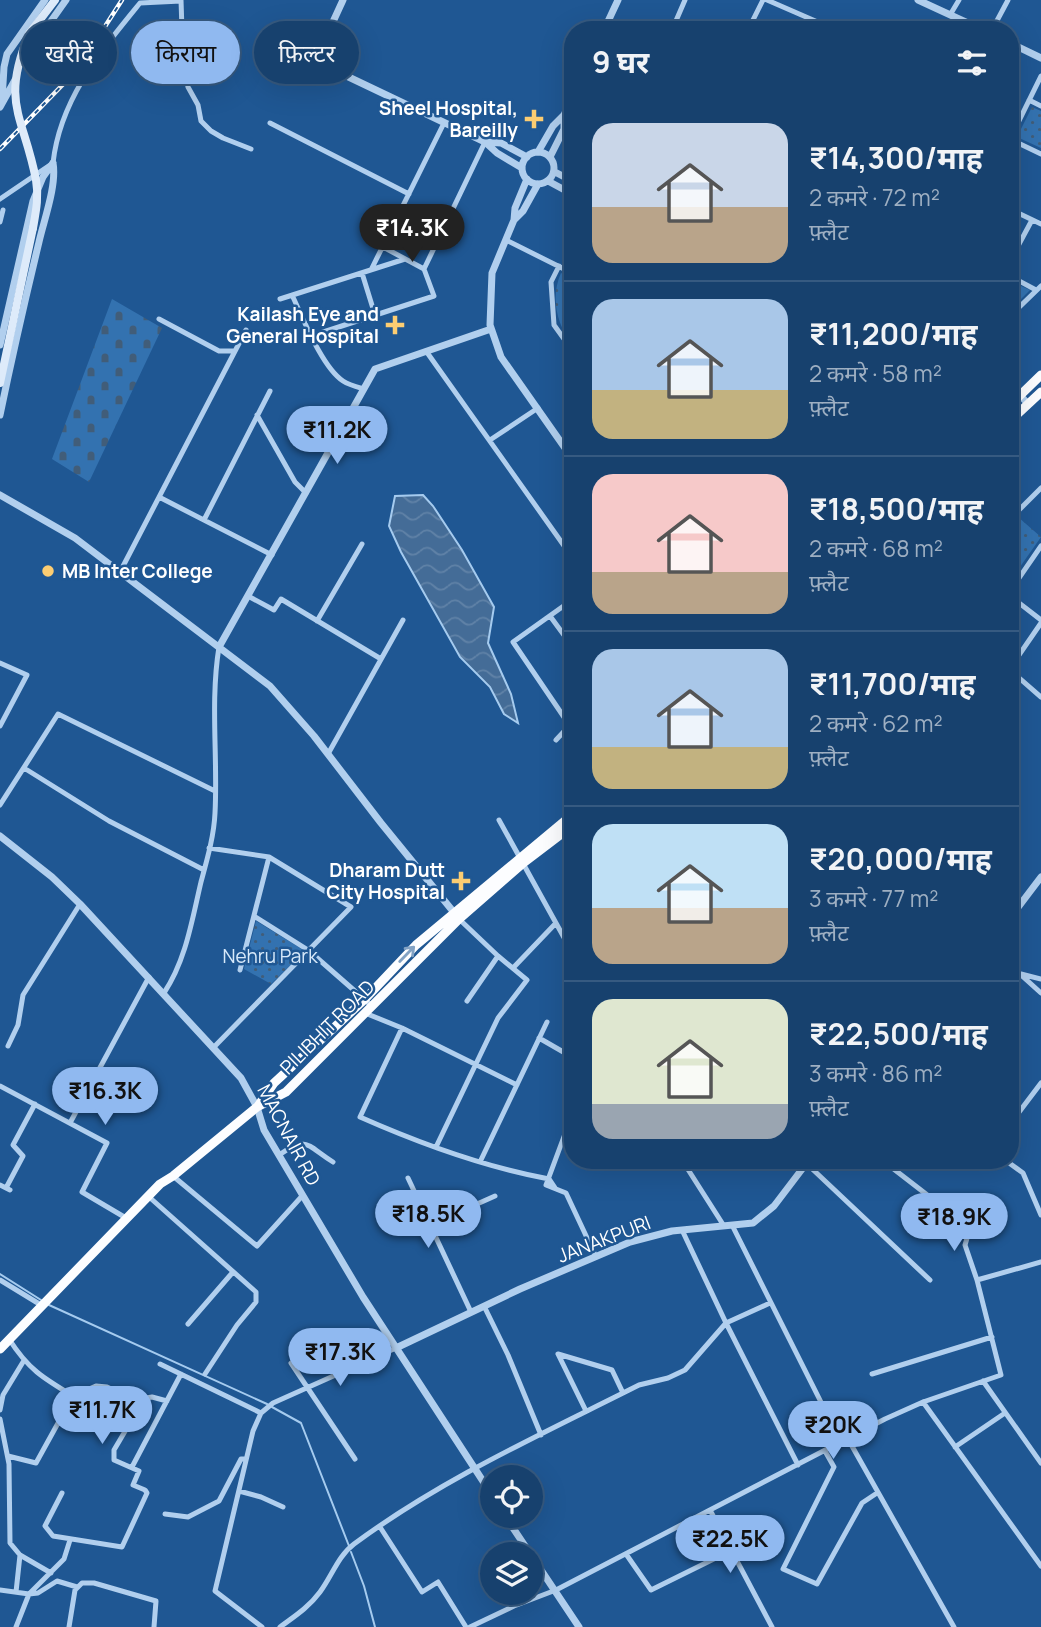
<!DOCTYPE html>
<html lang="hi">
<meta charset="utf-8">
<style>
body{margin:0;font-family:Manrope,"Noto Sans Devanagari",sans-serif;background:#244c76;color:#f1f3f6;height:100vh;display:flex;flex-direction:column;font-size:26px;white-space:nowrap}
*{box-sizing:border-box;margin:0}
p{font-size:23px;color:#9eafc2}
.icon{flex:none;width:38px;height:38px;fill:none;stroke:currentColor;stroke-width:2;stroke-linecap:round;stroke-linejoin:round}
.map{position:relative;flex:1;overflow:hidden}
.side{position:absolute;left:564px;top:21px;width:455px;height:1148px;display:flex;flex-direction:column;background:#17416e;border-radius:28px;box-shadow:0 7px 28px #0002,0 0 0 2px #365a81}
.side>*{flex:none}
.top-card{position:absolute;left:21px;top:21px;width:438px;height:63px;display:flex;gap:14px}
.fabs{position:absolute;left:480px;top:1465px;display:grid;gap:14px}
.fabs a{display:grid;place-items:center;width:63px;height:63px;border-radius:50%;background:#17416e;box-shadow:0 7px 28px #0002,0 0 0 2px #365a81;font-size:35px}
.price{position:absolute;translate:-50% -60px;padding:0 16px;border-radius:24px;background:#90b9f0;color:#111;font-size:23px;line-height:46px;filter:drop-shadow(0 2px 4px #0008)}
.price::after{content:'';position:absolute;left:50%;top:42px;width:21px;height:16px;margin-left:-10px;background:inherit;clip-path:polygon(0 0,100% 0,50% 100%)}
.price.current{background:#222;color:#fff}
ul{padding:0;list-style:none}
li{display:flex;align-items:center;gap:21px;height:175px;padding:0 28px}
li+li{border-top:2px solid #365a81}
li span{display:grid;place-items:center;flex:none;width:196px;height:140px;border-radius:21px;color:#555}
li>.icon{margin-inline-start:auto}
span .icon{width:84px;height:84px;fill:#fffc;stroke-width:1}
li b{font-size:30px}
h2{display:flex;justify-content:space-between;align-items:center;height:84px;padding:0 28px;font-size:30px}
.pill{padding:0 24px;border-radius:32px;background:#17416e;box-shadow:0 7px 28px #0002,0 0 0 2px #365a81;font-size:24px;line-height:63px}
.pill.current{background:#90b9f0;color:#111}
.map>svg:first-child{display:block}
.cemetery{fill:url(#cemetery-stones)}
.park{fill:url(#park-dots)}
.water{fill:url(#water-waves);stroke:#a5cbef;stroke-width:2}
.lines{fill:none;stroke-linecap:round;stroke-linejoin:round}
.stream{stroke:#a5cbef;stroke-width:2}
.minor{stroke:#b1cfee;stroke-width:5}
.tertiary{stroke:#b1cfee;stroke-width:7}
.secondary{stroke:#deebfa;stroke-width:8}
.trunk{stroke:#fcfdff;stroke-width:9}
.rail-casing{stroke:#fff;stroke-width:4.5}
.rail{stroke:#1f5793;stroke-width:2;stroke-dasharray:5;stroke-linecap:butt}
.secondary-bridge{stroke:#deebfa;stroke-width:8}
.oneway{stroke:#82a2c4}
.poi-dot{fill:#fccd72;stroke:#1f5793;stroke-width:2.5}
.labels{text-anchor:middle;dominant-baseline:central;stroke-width:5;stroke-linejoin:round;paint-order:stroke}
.poi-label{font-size:19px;font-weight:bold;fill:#fff;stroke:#1f5793;text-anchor:end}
.park-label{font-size:19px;fill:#d7e9fa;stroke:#1f5793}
.street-label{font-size:19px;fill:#fff;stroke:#1f5793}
</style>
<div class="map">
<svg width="1041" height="1627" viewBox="0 0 1041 1627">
<defs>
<pattern id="cemetery-stones" width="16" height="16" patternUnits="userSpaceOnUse" patternTransform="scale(1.75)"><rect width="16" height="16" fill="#3372b0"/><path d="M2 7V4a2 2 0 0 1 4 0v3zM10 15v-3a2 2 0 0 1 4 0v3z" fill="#415d79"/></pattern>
<pattern id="park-dots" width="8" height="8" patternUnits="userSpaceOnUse" patternTransform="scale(1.75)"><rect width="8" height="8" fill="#3372b0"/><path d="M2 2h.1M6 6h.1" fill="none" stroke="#415d79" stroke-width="1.8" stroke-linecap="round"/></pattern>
<pattern id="water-waves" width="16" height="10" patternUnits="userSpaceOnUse" patternTransform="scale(1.75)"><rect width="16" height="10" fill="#446c97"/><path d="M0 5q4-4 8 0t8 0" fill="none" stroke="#6082a7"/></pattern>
</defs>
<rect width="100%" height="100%" fill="#1f5793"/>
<path class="cemetery" d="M112 299 162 328 89 482 52 459Z"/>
<path class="park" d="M1032 107 1041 111V148L1017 137Z
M561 273 572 279V345C557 324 550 298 561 273Z
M1010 281 1030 290 1010 310Z
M1018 517 1041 537 1010 581V525Z
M256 921 305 951 271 984 244 969Z"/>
<path class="water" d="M423 495 433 506 462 550 494 607 488 643 511 694 518 723 504 714 490 687 460 657 401 552 389 526 395 496Z"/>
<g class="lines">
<path class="stream" d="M0 1274 41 1300
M49 1305 267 1404
M272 1407 301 1423 349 1546
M351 1552 364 1586 375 1627"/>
<path class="minor" d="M181 0 183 60 188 87 198 105 201 121 211 131 223 138 251 149
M767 0 836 30
M950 15 959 0
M676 20 697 30
M672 30 685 0
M748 30 763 0
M992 30 1008 0
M1029 100 1041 106
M270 123 409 194
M1010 139 1041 76
M1010 139 1041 154
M0 199 53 163C60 99 101 51 140 3L181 1
M1010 209 1041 224
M0 222 3 210
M506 240 572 273
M383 247 424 269
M1010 261 1032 220
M559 266 551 282 554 325 572 350
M371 270 444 123
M362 273 375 315
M1010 276 1036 290
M292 295C303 318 322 367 343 381 349 385 357 387 364 389
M280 299 405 259
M1010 316 1041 286
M159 319 219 351H235
M311 336 434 296 424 269 485 142
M426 351 572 557
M257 415 295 482 306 493
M490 440 538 408
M159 497 272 555
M1010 519 1041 488
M204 520 270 391
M120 572 246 330
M1010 591 1041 546
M248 596 274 610 281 599 381 659
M1010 596 1041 620
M550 616 572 646
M317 621 362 544
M0 663 27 675 0 726
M1010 668 1041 623
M1010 670 1041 697
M570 726 513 642 572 600
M556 740 570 725
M1010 741 1016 747
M328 754 403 620
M24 768 109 821 204 870
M0 805 58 714 215 791
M1010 807 1018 796
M499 820 572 952
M209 848 269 857 351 907 214 1047
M1010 895 1021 904
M254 916 308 950 372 1006
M1010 965 1041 993
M513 968 556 923
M240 970 269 857
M1021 974 1041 979
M164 993C186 960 192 920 201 882 207 860 214 836 215 813 218 758 210 702 219 647
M467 1001 498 956
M365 1013 402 1028 517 1085
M402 1028 360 1117C421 1144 484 1167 549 1179L555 1188
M539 1038 572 1057
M8 1046 18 1025 23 995 80 904
M0 1086 107 1143 82 1192 126 1218
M572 1115 546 1185 566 1193 596 1257
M70 1123 149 977
M1010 1124 1041 1083
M436 1147 498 1018 527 980 498 956 459 919
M279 1155C307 1135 306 1145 333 1162
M682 1160 724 1226
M1005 1160 1023 1173 1041 1215
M480 1162 547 1022
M807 1164 930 1280
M173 1176 257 1246 303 1195
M408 1178 471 1312
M0 1185 10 1190
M6 1188 23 1156 13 1145 35 1104
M148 1196 256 1292V1302L237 1325 205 1374
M430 1225 495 1196
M732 1225 841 1442
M682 1230 726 1323 798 1465
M0 1280 41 1305
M977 1280 1041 1262
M484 1306 508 1355 541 1435
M188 1324 233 1272
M9 1339C28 1369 43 1378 73 1396L96 1386 107 1387 135 1400 152 1397 167 1401
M291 1363 355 1459
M160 1364 261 1413
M872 1374 992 1337
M983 1381 1041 1463
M923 1402 1041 1566
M0 1410 3 1395 23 1362
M586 1411 558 1354 612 1370 623 1393
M0 1419 9 1464 10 1543 20 1555 16 1592
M848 1439 954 1627
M955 1447 1005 1413
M825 1451 834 1467 783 1569 817 1584 862 1503 877 1493
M8 1456 36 1463 73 1396
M132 1467 181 1374
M239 1491 261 1497 283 1507
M62 1493 45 1526 53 1536 122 1547 147 1493 145 1490 133 1485 139 1471 114 1460V1450L137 1411 135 1400
M710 1510 772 1627
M165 1514 188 1517 219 1501 241 1459H246
M380 1527 422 1592 438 1582 466 1627
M626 1554 651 1590 732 1550
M20 1555 51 1573
M0 1590 29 1594 64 1559 70 1540
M16 1627 29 1594 38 1593 57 1581 77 1587
M69 1627 75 1590 82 1583H94L156 1601 154 1627
M262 1627 215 1591 253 1431 261 1413 273 1403 396 1348
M280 1627C295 1616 309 1607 320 1592 332 1576 338 1556 354 1544 442 1479 542 1434 639 1385L668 1378 685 1370 726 1323 770 1303
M470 1627 514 1606 556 1590 885 1419 923 1402 1001 1375 977 1280 965 1245 970 1228 882 1160"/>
<path class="tertiary" d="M343 0 315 61 485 142 497 153 522 168
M918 0 983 30
M604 30 618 0
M1010 43 1041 58
M22 62 66 0
M2 100 4 67 7 54 45 0
M0 107 15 80
M486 142 501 143 527 157
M538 152 553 126 564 115 572 98
M522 168a16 16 0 1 1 32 0a16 16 0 1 1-32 0Z
M550 157 564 129V116
M555 172 572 181
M527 179 515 208 514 220 492 273 490 325 501 357 572 458
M548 181 572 194
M515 219 523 211 538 184
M0 345 33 201 43 177 53 163
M1010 391 1020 395 1028 404
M0 415C12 357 25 300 39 242 44 220 57 185 53 163
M0 495 75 538 270 686 314 736 381 823 456 915
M219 647 375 369 491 329
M0 836 52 877 80 904 241 1078 257 1107 264 1130 363 1297 492 1495
M1010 918 1041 877
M396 1348 520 1289 630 1242 672 1231 753 1223 774 1206 809 1160
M505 1516 579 1627"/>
<path class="secondary" d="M29 34 55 0
M0 383 33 228"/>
<path class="trunk" d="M1010 405 1041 375
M1010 421 1041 392
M258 1106 274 1083 365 999 416 945 572 815
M0 1349 160 1184 173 1176 257 1107 286 1092 459 919 522 864 572 826"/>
<defs>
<path id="rail" d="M0 149 77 70 122 0"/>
</defs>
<use href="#rail" class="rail-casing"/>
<use href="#rail" class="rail"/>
<path class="secondary-bridge" d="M29 34C0 104 24 116 36 180 39 197 36 211 33 228"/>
</g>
<defs><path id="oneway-shaft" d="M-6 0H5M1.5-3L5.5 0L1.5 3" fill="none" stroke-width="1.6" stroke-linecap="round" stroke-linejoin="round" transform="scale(1.75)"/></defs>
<use class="oneway" href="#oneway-shaft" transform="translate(407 954) rotate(-46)"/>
<g class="poi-dot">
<path d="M530.5 108.5h7v7h7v7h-7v7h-7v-7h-7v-7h7z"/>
<path d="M391.5 314.5h7v7h7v7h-7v7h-7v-7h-7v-7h7z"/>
<circle cx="48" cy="571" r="7"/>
<path d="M457.5 870.5h7v7h7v7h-7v7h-7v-7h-7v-7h7z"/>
</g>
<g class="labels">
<g class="poi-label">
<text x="518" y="108">Sheel Hospital,<tspan x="518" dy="22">Bareilly</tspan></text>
<text x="379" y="314">Kailash Eye and<tspan x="379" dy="22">General Hospital</tspan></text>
<text x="62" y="571" text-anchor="start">MB Inter College</text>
<text x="445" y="870">Dharam Dutt<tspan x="445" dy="22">City Hospital</tspan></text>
</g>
<g class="park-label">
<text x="270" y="956">Nehru Park</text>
</g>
<g class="street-label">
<text transform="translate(327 1027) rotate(-45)">PILIBHIT ROAD</text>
<text transform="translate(289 1135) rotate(62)">MACNAIR RD</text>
<text transform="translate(604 1239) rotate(-21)">JANAKPURI</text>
</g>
</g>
</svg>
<div class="fabs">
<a><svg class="icon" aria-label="locate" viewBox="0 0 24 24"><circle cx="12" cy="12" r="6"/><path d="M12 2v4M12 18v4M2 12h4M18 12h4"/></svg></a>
<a><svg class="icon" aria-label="layers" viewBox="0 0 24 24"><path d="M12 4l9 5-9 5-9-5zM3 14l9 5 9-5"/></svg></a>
</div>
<b class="price current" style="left:412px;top:264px">₹14.3K</b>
<b class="price" style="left:337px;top:466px">₹11.2K</b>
<b class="price" style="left:105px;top:1127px">₹16.3K</b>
<b class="price" style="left:428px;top:1250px">₹18.5K</b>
<b class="price" style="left:954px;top:1253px">₹18.9K</b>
<b class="price" style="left:340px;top:1388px">₹17.3K</b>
<b class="price" style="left:102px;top:1446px">₹11.7K</b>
<b class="price" style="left:833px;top:1461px">₹20K</b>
<b class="price" style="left:730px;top:1575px">₹22.5K</b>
<div class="top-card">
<a class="pill">खरीदें</a>
<a class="pill current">किराया</a>
<a class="pill">फ़िल्टर</a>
</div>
<section class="side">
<h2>9 घर<svg class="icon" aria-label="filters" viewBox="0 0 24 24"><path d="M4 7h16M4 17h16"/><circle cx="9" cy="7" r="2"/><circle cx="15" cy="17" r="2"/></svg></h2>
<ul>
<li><span style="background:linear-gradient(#c9d6e8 60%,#b9a48a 0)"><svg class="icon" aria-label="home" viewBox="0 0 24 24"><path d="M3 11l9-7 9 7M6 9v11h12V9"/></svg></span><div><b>₹14,300/माह</b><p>2 कमरे · 72 m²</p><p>फ़्लैट</p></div></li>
<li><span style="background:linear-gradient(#a9c7e8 65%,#c2b280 0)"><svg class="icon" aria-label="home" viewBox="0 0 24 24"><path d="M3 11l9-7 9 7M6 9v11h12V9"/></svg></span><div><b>₹11,200/माह</b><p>2 कमरे · 58 m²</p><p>फ़्लैट</p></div></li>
<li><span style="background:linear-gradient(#f6c9c9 70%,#b9a48a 0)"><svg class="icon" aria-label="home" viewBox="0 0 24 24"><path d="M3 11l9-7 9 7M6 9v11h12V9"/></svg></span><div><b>₹18,500/माह</b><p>2 कमरे · 68 m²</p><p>फ़्लैट</p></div></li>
<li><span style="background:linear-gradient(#a9c7e8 70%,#c2b280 0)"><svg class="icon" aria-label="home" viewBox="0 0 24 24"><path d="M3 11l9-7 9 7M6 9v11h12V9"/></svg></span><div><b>₹11,700/माह</b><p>2 कमरे · 62 m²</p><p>फ़्लैट</p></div></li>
<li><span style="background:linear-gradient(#bfe0f5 60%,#b9a48a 0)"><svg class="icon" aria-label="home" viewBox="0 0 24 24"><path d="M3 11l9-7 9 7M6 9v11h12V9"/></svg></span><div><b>₹20,000/माह</b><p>3 कमरे · 77 m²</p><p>फ़्लैट</p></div></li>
<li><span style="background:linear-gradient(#dfe7d0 75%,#9aa5b1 0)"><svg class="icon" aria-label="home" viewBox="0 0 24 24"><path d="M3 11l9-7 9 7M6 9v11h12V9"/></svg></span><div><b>₹22,500/माह</b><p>3 कमरे · 86 m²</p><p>फ़्लैट</p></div></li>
</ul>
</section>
</div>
